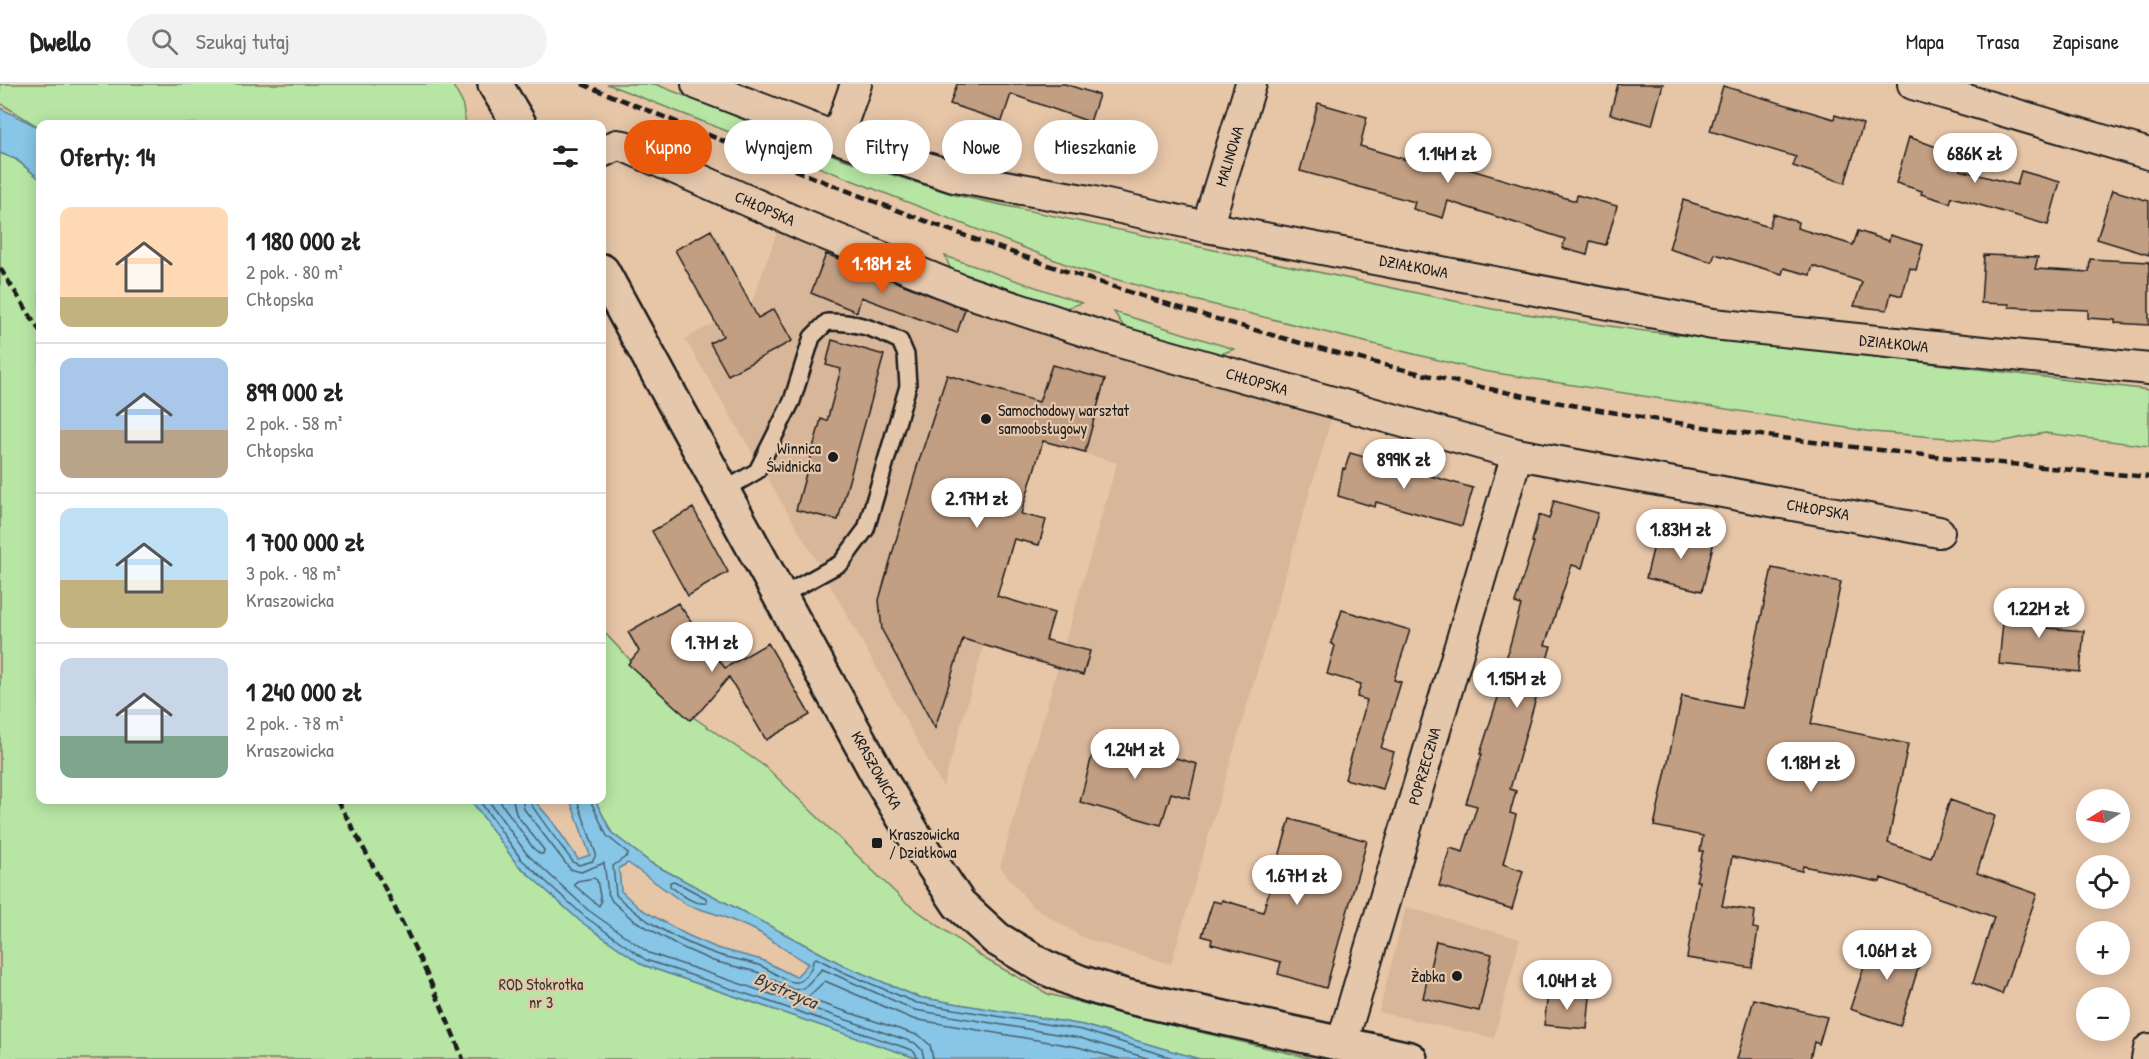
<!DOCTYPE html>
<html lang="pl">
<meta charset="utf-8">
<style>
body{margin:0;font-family:"Patrick Hand",sans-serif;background:#f2f2f2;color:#222;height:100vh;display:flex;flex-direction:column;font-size:22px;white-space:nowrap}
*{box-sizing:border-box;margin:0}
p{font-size:20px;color:#767676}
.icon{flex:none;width:33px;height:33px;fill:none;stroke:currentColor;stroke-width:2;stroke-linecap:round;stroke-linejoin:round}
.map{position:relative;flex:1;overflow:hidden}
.sheet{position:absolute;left:36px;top:36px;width:570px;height:684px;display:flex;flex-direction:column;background:#fff;border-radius:12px;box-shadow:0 3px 15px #0003}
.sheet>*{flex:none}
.banner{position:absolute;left:624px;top:36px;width:570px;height:54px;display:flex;gap:12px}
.needle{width:39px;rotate:259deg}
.controls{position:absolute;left:2076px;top:705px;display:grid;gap:12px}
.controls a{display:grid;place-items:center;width:54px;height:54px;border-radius:50%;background:#fff;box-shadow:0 3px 15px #0003;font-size:30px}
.price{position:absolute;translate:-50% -51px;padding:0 14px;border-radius:21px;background:#fff;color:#222;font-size:20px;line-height:39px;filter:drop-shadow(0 2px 3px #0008)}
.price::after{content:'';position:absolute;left:50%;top:36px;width:18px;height:14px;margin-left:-9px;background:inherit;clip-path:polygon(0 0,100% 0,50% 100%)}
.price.active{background:#ea580c;color:#fff}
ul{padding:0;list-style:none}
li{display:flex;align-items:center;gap:18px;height:150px;padding:0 24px}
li+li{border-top:2px solid #e0e0e0}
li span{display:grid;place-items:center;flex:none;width:168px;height:120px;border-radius:12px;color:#555}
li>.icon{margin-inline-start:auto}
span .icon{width:72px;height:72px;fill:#fffc;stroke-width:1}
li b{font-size:26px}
h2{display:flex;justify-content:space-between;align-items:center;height:72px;padding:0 24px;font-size:26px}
.chip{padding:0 21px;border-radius:27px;background:#fff;box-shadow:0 3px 15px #0003;font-size:21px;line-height:54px}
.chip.active{background:#ea580c;color:#fff}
header{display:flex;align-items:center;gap:36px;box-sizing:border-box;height:84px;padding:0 30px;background:#fff;border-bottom:2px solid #e0e0e0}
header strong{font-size:28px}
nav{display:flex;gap:33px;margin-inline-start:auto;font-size:21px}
.search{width:420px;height:54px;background:#f2f2f2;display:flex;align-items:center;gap:15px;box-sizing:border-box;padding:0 21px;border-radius:33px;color:#767676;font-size:22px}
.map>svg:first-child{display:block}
.built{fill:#d8b699}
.green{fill:#b7e6a4;stroke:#6a8160;stroke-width:1.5}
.water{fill:#87c6e7;stroke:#5c8296;stroke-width:1.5;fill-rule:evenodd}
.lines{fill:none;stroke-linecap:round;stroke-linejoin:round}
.shore{stroke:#47606d;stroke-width:1.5}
.building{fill:#c29e82;stroke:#1c1c1c;stroke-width:1.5}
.lane-casing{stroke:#1c1c1c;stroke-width:20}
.street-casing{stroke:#1c1c1c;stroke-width:34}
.secondary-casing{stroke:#1c1c1c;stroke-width:38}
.lane{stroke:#e5c8ac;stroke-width:15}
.street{stroke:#e5c8ac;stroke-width:30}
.secondary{stroke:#e5c8ac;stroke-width:33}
.rail{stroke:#1c1c1c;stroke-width:4.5;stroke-dasharray:9 4.5;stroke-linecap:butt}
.poi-dot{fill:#1c1c1c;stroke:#e5c8ac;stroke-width:2}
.labels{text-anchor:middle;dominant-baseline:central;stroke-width:4.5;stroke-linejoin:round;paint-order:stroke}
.street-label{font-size:16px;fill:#1c1c1c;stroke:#e5c8ac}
.poi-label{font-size:16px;fill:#1c1c1c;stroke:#e5c8ac;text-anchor:start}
.park-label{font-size:16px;fill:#333a30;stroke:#e5c8ac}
.water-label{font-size:18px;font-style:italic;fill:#313e45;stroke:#e5c8ac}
</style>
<header>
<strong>Dwello</strong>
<div class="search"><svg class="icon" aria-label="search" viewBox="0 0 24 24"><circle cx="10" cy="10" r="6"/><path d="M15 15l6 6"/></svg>Szukaj tutaj</div>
<nav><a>Mapa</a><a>Trasa</a><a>Zapisane</a></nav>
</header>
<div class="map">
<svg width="2149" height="975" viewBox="0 0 2149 975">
<rect width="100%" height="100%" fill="#e7c5a7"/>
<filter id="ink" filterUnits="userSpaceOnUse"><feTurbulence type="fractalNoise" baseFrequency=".0167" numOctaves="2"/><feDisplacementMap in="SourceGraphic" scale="12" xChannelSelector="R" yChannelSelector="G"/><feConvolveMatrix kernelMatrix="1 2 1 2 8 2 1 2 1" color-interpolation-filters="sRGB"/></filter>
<g filter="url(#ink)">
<path class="built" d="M779 143 1149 277 1331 336 1171 880 1084 854 1032 822 1000 783 1117 379 1043 357 943 703 823 488 685 255 752 218Z
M1406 823 1520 855 1494 954 1379 928Z"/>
<path class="green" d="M0 0H452L462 18 466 40H40V44L0 19Z
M607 0H655L843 75 955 111 1492 225 1644 247 1896 275 2149 306V362L2045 349 1998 358 1873 348 1483 287 1166 209 1078 185Z
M0 69 15 75 40 95V716H471L516 779 580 837 643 881 919 975H0Z
M945 172 1082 219 1066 224 951 186Z
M1114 228 1234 265 1219 271 1124 243Z
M602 546 667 615 767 684 904 817 985 875 1048 910 1132 932 1314 975H1199L1083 941 918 913 845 882 651 779 612 749 595 716H602Z"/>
<path class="water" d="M0 24 40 44V95L16 75 0 69Z
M471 716H534L552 737 578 775 590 771 570 716H595L612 749 651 779 845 882 918 913 1083 941 1199 975H919L643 881 580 837 516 779ZM628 779 687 821 722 832 757 847 808 880 796 893 762 876 717 864 687 851 639 824 621 807 619 784Z"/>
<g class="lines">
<path class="shore" d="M479 716 521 775 584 832 646 876 912 966 916 970 917 975
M488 716 527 770 588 826 649 869 915 959 922 966 924 975
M499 716 533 764 540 770H543L544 766 516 730 513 716
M522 716 524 725 570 785 581 788 604 779 608 809 612 817 632 835 681 863 713 877 757 888 794 906 804 904 822 885 915 926 1080 954 1150 975
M529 716C530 722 566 768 573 778L579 781 593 777 596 770 577 716
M590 716 607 752 628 769 627 772 613 782 616 811C642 837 680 858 716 870 730 875 747 876 761 882 771 886 783 897 794 898 804 900 813 883 813 876L816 874 843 888 917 919 1082 946 1176 975
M594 794 597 796 601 818 599 822 574 801 577 797Z
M674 797 706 814 707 819C693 821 681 810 670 802V798Z
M933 975 930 961 920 952 811 916 809 912 825 897 913 935 1078 963 1119 975"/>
</g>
<path class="building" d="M957 0H1065L1099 11 1090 38 1011 10 1002 37 950 20Z
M1618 0H1663L1652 41 1610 30Z
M1723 2 1834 35 1835 31 1863 40 1845 99 1793 82 1796 73 1710 47Z
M1318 19 1367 33 1360 62 1427 82 1431 68 1460 77 1458 82 1576 117 1577 111 1617 122 1606 161 1590 157 1587 171 1562 164 1565 155 1448 117 1443 134 1413 125 1415 118 1300 87Z
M1909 53 1964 73 1960 86 2017 101 2021 87 2060 98 2048 141 1952 113 1950 119 1921 110 1922 107 1896 99Z
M2112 106 2149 117V171L2097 155Z
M1683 116 1769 143 1773 130 1798 138 1797 144 1853 161 1858 147 1889 157 1890 151 1923 161 1916 186 1910 184 1902 212 1891 209 1887 226 1854 222 1862 198 1813 182 1810 191 1784 184 1782 190 1715 170 1712 178 1669 165Z
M711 146 758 234 774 225 792 257 728 291 710 259 723 252 675 166Z
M826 170 965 225 957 249 861 213 857 228 811 209Z
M1984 171 2038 173 2035 185 2089 188 2090 175 2149 178V241L2115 239V236L2088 234V226L2009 223V220L1981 219Z
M832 256 884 271 838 436 796 426 821 335 827 337 841 285 826 281Z
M1052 281 1105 295 1085 368 1043 357 1021 430 1046 436 1039 461 1014 455 997 512 1054 529 1046 556 1090 567 1083 591 963 555 935 644 882 546 879 516 917 383 947 291 1039 318Z
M1350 369 1473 404 1462 442 1376 418 1375 423 1338 412 1343 384 1345 385Z
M1554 417 1598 429 1582 484 1572 481 1545 561 1551 562 1510 705 1516 707 1510 729 1516 731 1503 780 1523 787 1512 825 1439 802 1450 764 1463 768 1477 722 1466 719 1482 670H1480L1503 598 1500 597 1521 521 1515 519 1534 458H1532L1539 431 1549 435Z
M693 424 728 488 688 512 652 447Z
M1682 446 1715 453 1702 507 1646 494 1657 449 1680 454Z
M1772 484 1841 498 1811 640 1908 660 1888 759 1931 774 1950 716 1995 732 1977 789 2037 810 2002 910 1973 899 1994 833 1881 794 1880 798 1803 782 1802 787 1732 773 1722 822 1755 827 1753 844 1758 845 1752 884 1687 874 1699 797H1696L1703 767H1700L1703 752 1654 742 1682 612 1741 624Z
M2014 511 2051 515 2048 544 2084 547 2080 588 1999 580 2003 538 2012 539Z
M678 519 725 584 768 559 810 631 766 656 729 593 702 625 690 636 628 580 639 567 628 548Z
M1342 526 1410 546 1394 596 1401 598 1381 664 1394 668 1383 705 1345 695 1367 616 1357 613 1361 600 1327 590 1335 562 1331 559Z
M1097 652 1197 680 1189 714 1171 709 1161 741 1080 718Z
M1290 735 1367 757 1326 904 1278 890 1281 878 1211 860 1212 855 1202 852 1213 817 1221 819 1222 816 1263 828Z
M1874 853 1923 869 1900 942 1850 925Z
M1436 857 1492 870 1479 927 1423 914Z
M1548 909 1590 913 1587 945 1544 941Z
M1754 915 1827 933 1819 960 1814 958 1810 975H1737Z"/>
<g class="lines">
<defs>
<path id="lane" d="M723 407 757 387 792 317 812 253 827 238C857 238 873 244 900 257L906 271 908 302 866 445 841 479 781 512"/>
<path id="street" d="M697 0 837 54 954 93 1089 117 1207 143 1713 240 2149 285
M1913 0 2149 70
M837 54 856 0
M602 68 617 61 624 62 805 142 961 206 1109 255 1517 370 1939 448
M1207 143 1251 0
M1342 959 1517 370
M2147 975 2149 965"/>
<path id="secondary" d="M495 0 519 40
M602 187 882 698 923 766 959 820 997 855 1044 883 1079 898 1124 912 1410 975"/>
</defs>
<use href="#lane" class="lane-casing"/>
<use href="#street" class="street-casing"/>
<use href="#secondary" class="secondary-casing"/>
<use href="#lane" class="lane"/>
<use href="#street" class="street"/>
<use href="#secondary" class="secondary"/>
<path class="rail" d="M582 0C711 51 839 106 969 153 1084 195 1201 232 1319 264 1590 338 1870 368 2149 393
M0 184 40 247
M337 716C384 800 428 885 463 975"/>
</g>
</g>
<g class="poi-dot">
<circle cx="986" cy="335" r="6"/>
<circle cx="833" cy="373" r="6"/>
<rect x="871" y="753" width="12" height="12" rx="3"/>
<circle cx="1457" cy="892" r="6"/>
</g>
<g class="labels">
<g class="street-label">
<text transform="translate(1229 72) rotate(-73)">MALINOWA</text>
<text transform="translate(765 124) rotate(24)">CHŁOPSKA</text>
<text transform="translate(1414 182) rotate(11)">DZIAŁKOWA</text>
<text transform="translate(1894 259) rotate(6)">DZIAŁKOWA</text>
<text transform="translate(1257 297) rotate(16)">CHŁOPSKA</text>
<text transform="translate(1818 425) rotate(10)">CHŁOPSKA</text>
<text transform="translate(1424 682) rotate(-74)">POPRZECZNA</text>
<text transform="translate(877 686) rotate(61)">KRASZOWICKA</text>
</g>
<g class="poi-label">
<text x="998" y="326">Samochodowy warsztat<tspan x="998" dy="18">samoobsługowy</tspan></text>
<text x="821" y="364" text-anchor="end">Winnica<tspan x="821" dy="18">Świdnicka</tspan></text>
<text x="889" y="750">Kraszowicka<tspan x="889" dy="18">/ Działkowa</tspan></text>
<text x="1445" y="892" text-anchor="end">Żabka</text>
</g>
<g class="park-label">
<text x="541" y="900">ROD Stokrotka<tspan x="541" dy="18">nr 3</tspan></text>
</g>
<g class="water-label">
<text transform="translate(786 906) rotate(23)">Bystrzyca</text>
</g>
</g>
</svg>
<div class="controls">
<a><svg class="needle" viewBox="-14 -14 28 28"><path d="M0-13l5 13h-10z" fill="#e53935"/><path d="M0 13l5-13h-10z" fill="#767676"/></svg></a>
<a><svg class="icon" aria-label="locate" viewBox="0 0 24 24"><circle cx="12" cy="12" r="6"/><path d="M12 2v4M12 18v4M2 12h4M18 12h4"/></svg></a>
<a>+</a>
<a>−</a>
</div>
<b class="price" style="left:1448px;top:100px">1.14M zł</b>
<b class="price" style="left:1975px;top:100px">686K zł</b>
<b class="price active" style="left:882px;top:210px">1.18M zł</b>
<b class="price" style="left:1404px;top:406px">899K zł</b>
<b class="price" style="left:977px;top:445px">2.17M zł</b>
<b class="price" style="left:1681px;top:476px">1.83M zł</b>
<b class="price" style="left:2039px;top:555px">1.22M zł</b>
<b class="price" style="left:712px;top:589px">1.7M zł</b>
<b class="price" style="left:1517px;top:625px">1.15M zł</b>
<b class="price" style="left:1135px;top:696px">1.24M zł</b>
<b class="price" style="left:1811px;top:709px">1.18M zł</b>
<b class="price" style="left:1297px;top:822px">1.67M zł</b>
<b class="price" style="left:1887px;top:897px">1.06M zł</b>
<b class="price" style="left:1567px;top:927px">1.04M zł</b>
<div class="banner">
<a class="chip active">Kupno</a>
<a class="chip">Wynajem</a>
<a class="chip">Filtry</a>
<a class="chip">Nowe</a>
<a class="chip">Mieszkanie</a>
</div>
<section class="sheet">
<h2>Oferty: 14<svg class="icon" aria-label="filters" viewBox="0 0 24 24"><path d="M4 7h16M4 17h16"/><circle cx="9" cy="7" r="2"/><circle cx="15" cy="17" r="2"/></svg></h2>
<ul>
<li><span style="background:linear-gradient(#ffd9b3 75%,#c2b280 0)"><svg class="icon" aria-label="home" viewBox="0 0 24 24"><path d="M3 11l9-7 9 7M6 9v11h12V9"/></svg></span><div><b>1 180 000 zł</b><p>2 pok. · 80 m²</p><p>Chłopska</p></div></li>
<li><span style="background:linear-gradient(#a9c7e8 60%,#b9a48a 0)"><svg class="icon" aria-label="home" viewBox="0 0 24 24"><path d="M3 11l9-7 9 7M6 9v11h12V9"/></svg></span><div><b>899 000 zł</b><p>2 pok. · 58 m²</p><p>Chłopska</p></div></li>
<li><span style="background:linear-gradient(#bfe0f5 60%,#c2b280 0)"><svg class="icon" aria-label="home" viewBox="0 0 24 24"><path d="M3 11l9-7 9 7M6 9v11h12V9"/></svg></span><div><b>1 700 000 zł</b><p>3 pok. · 98 m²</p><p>Kraszowicka</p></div></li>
<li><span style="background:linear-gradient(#c9d6e8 65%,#7fa58c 0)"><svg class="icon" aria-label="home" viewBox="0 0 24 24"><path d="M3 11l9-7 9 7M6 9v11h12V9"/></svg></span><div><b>1 240 000 zł</b><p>2 pok. · 78 m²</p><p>Kraszowicka</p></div></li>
</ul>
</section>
</div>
